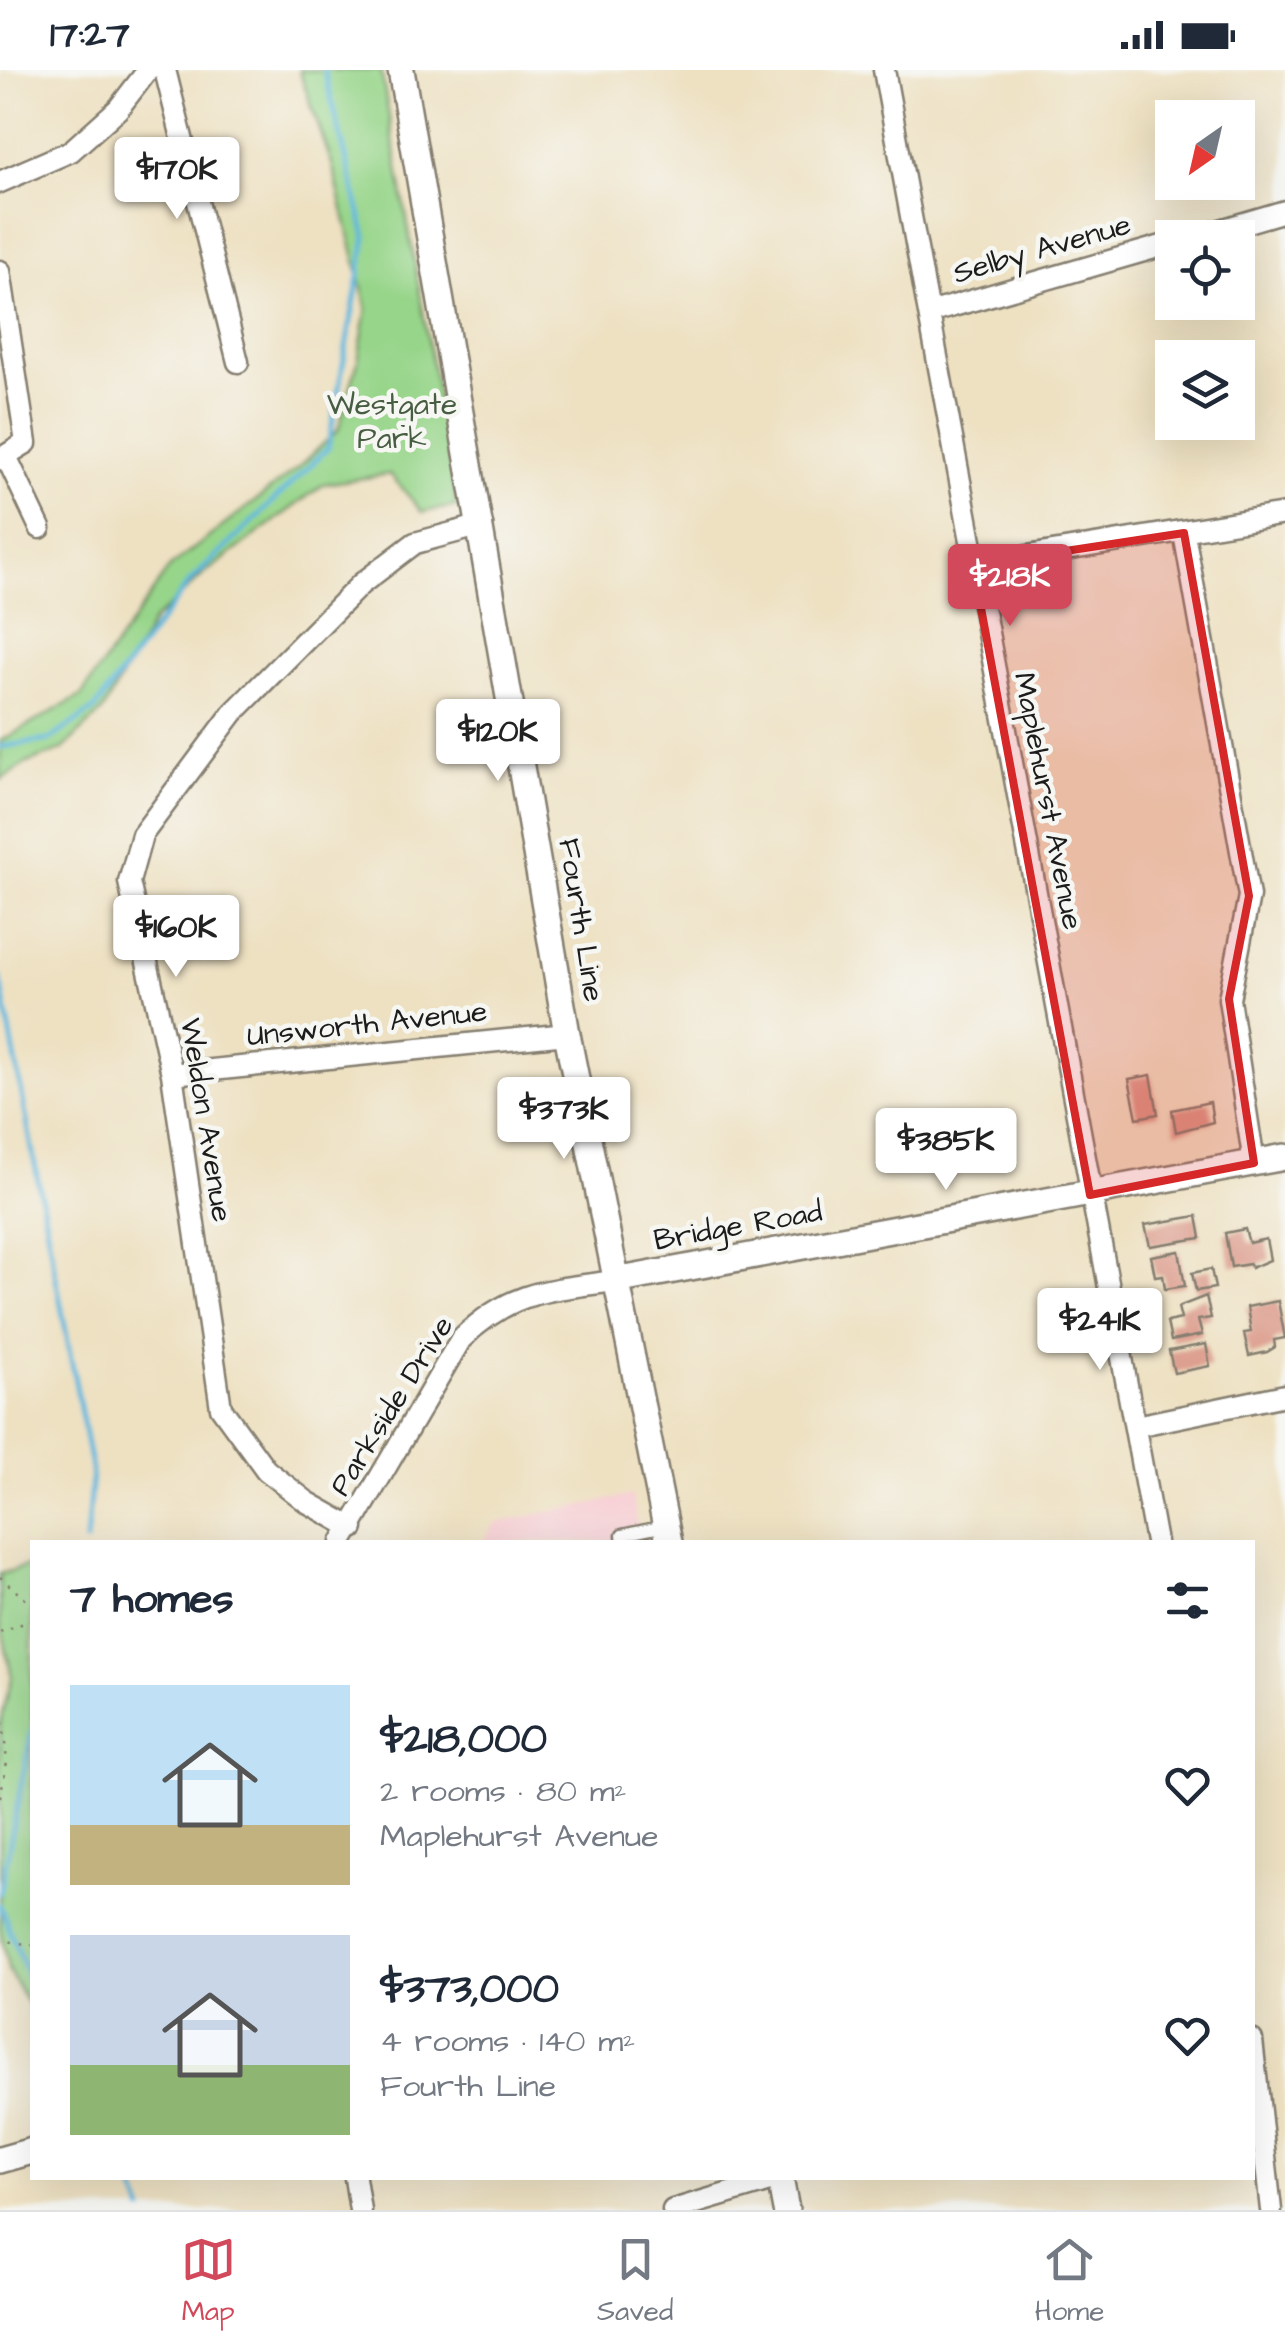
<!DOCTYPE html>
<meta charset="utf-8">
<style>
body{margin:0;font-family:"Architects Daughter",sans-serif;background:#f6f6f7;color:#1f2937;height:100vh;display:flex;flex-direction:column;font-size:38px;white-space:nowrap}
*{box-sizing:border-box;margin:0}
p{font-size:32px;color:#747a83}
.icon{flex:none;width:55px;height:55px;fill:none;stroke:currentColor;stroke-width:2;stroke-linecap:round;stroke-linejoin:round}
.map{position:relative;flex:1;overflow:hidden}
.side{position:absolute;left:30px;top:1470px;width:1225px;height:640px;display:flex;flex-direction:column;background:#fff;border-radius:0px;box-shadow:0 10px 40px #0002}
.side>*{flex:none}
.needle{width:65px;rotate:214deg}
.tools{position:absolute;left:1155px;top:30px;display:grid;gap:20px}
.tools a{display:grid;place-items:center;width:100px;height:100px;border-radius:0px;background:#fff;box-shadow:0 10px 40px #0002;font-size:50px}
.price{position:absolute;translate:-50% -85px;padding:0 22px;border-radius:10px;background:#fff;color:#222;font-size:32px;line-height:65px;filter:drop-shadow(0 2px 5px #0008)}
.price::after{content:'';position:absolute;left:50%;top:60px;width:30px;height:22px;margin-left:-15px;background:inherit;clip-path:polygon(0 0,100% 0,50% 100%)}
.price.active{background:#d1495b;color:#fff}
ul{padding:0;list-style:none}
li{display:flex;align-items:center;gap:30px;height:250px;padding:0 40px}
li span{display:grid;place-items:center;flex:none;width:280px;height:200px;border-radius:0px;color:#555}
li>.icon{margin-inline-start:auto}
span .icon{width:120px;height:120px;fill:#fffc;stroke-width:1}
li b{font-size:42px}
h2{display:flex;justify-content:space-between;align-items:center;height:120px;padding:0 40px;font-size:42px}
.status{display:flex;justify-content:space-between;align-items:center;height:70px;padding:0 50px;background:#fff;direction:ltr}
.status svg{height:28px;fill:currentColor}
.tab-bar{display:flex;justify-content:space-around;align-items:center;height:140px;border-top:2px solid #e0e1e3;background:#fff;font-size:28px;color:#747a83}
.tab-bar a{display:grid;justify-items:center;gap:5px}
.tab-bar .active{color:#d1495b}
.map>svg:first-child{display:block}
.built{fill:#f7cfd4}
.green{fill:#97d58a;stroke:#5a7853;stroke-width:2.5}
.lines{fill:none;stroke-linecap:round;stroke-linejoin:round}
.stream{stroke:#61b8de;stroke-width:5}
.building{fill:#db9988}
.service-casing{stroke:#857e6f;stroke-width:15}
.minor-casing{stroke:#857e6f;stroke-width:25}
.tertiary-casing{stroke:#857e6f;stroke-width:30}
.path{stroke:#857e6f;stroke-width:2.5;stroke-dasharray:2.5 8;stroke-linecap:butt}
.service{stroke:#fff;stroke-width:10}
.minor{stroke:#fff;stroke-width:20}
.tertiary{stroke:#fff;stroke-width:25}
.marked{fill:#d62828;fill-opacity:0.2;stroke:#d62828;stroke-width:8;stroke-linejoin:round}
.labels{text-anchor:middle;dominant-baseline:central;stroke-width:9;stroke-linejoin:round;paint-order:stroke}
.street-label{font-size:30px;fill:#1c1c1c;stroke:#f6f6f2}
.park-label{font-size:30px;fill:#475d42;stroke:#f6f6f2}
</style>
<div class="status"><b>17:27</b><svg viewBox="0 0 49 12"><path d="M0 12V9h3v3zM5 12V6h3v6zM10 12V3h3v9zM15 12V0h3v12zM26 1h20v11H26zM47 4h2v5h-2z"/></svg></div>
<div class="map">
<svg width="1285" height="2140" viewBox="0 0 1285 2140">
<rect width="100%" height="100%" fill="#f6f6f2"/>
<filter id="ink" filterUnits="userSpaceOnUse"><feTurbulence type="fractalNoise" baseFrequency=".01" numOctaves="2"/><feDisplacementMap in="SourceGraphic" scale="20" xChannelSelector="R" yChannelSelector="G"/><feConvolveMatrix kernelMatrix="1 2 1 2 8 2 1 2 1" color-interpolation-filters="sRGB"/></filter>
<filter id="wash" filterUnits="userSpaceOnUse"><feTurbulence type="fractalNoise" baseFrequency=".0048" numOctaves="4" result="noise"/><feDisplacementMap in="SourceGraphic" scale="40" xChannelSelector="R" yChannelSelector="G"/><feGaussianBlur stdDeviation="2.25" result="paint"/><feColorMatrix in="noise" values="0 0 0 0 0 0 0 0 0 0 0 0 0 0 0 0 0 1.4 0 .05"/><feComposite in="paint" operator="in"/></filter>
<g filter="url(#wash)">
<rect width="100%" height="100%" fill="#eee1c2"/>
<path class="built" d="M632 1425 641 1472H483L495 1453Z"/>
<path class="green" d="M299 0H381L457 436 422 442 390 404 324 414 204 504 154 550 102 642 62 680 27 693 0 710V671L81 626 170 497 298 398 338 360 358 291 367 238 332 94Z
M32 1495V1941L9 1902 0 1860V1656L12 1607 0 1550V1504Z"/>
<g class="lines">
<path class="stream" d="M0 677 49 670 95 639 188 514 328 378 366 167 324 0
M0 906 92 1402 86 1472
M0 1823 32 1660
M0 1835 32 1918
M130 2108 143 2140"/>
</g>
<g id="blocks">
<path class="building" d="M1151 1005 1158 1044 1137 1048 1129 1009Z
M1210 1032 1213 1052 1176 1062 1172 1040Z
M1197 1146 1201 1168 1150 1176 1145 1155Z
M1245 1159 1249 1173 1266 1169 1270 1190 1251 1198 1250 1194 1231 1197 1225 1163Z
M1179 1181 1185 1216 1165 1219 1163 1205 1155 1206 1151 1186Z
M1211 1199 1215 1218 1196 1221 1192 1203Z
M1206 1226 1211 1248 1198 1250 1202 1265 1171 1271 1167 1252 1181 1249 1178 1237Z
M1278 1231 1285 1268 1274 1270 1275 1277 1267 1282 1249 1286 1244 1263 1251 1262 1247 1237Z
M1206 1274 1210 1296 1174 1303 1169 1281Z"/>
</g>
</g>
<g filter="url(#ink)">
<use href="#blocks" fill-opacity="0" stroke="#857e6f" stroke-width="2.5"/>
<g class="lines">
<defs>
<path id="service" d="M623 1472 622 1465 665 1456"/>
<path id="minor" d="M165 0 238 292
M884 0 1156 1472
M0 112 71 81 118 39 148 0
M1193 168 1285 141
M0 201 26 373 0 389
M929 243 1172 173
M6 386 40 458
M1184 463 1249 826 1229 929 1254 1093
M973 495 1285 444
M172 1004 567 964
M1136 1356 1285 1325
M353 1458 307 1432 266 1400 221 1338 172 1004 129 812 142 765 233 643 361 514 415 473 482 455
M342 1472 461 1269C511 1220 549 1220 615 1211
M1252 1970 1271 2140
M355 2108 360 2140
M673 2140 780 2108"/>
<path id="tertiary" d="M401 0 567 964 669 1472
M615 1211 1285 1087
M0 2090 32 2081
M780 2108 786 2140"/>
</defs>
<use href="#service" class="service-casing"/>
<use href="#minor" class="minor-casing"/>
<use href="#tertiary" class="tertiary-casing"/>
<path class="path" d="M0 1507 32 1535
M0 1562 32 1550
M0 1727 7 1692 3 1653
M0 1870 32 1875"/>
<use href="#service" class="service"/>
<use href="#minor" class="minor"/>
<use href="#tertiary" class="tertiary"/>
</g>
</g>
<path class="marked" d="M1184 463 1249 826 1229 929 1254 1093 1090 1125 973 495Z"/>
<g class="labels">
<g class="street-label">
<text transform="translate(1042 179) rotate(-16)">Selby Avenue</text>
<text transform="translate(1048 731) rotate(79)">Maplehurst Avenue</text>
<text transform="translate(581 850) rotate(81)">Fourth Line</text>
<text transform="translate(367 954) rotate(-6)">Unsworth Avenue</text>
<text transform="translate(206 1050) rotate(81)">Weldon Avenue</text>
<text transform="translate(738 1156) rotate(-10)">Bridge Road</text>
<text transform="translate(392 1336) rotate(-58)">Parkside Drive</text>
</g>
<g class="park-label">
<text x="392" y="335">Westgate<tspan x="392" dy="34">Park</tspan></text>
</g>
</g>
</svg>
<div class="tools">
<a><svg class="needle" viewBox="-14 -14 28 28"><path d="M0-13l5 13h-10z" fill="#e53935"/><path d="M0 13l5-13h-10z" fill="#747a83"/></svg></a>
<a><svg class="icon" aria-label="locate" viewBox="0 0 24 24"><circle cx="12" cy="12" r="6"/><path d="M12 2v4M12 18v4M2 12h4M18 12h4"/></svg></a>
<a><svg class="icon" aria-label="layers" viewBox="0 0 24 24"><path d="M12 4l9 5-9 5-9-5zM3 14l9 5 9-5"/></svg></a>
</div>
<b class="price" style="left:177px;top:152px">$170K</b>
<b class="price active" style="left:1010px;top:559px">$218K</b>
<b class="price" style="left:498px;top:714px">$120K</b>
<b class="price" style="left:176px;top:910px">$160K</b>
<b class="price" style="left:564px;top:1092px">$373K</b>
<b class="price" style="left:946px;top:1123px">$385K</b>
<b class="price" style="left:1100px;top:1303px">$241K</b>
<section class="side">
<h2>7 homes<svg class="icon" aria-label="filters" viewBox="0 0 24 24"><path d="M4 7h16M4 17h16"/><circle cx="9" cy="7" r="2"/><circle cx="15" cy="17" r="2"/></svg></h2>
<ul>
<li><span style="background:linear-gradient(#bfe0f5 70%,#c2b280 0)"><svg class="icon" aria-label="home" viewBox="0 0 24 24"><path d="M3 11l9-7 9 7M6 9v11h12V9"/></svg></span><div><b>$218,000</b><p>2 rooms · 80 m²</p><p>Maplehurst Avenue</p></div><svg class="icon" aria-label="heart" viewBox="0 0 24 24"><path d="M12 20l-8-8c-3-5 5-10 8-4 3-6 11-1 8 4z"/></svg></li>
<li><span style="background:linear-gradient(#c9d6e8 65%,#8fb573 0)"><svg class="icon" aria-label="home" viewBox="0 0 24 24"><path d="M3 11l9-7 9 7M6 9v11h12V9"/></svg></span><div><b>$373,000</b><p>4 rooms · 140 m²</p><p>Fourth Line</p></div><svg class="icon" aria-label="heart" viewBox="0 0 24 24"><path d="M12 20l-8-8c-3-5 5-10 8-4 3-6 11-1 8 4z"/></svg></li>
</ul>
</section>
</div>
<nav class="tab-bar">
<a class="active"><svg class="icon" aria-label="map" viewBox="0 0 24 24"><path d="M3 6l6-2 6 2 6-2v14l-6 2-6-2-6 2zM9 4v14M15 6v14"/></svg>Map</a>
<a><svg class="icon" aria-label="saved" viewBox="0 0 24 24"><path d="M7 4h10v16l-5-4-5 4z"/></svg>Saved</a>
<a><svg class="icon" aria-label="home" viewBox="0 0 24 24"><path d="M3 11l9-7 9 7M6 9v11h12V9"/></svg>Home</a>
</nav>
